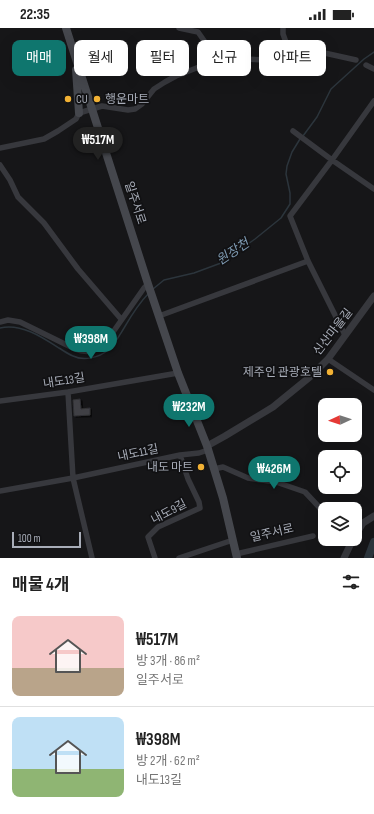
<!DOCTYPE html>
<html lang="ko">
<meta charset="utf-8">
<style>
body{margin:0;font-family:"Sofia Sans Condensed","Noto Sans KR",sans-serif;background:#f6f6f6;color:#222;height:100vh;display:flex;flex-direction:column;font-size:15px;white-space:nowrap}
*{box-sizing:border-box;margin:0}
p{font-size:13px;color:#767676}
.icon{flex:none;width:22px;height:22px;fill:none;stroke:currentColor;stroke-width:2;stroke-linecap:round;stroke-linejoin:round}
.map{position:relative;height:530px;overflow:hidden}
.drawer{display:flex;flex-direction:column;background:#fff;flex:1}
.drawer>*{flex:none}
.top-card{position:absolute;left:12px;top:12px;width:350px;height:36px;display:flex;gap:8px}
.needle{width:26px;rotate:267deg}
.buttons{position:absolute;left:318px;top:370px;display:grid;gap:8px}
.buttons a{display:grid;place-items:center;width:44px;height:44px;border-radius:8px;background:#fff;box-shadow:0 4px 16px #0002;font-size:20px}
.scale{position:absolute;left:12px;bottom:10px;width:69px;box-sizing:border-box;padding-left:4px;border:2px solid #a8adb8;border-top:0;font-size:11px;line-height:14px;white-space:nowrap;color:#a8adb8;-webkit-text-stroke:3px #111113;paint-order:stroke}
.price{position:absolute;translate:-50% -34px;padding:0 9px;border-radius:14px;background:#0f766e;color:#fff;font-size:13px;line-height:26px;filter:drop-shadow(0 1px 2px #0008)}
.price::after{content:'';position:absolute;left:50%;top:24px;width:12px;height:9px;margin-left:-6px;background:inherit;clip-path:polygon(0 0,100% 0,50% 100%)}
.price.selected{background:#222;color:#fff}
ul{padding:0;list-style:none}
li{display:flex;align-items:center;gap:12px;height:100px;padding:0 12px}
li+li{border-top:1px solid #e0e0e0}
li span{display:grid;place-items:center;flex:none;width:112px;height:80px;border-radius:8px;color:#555}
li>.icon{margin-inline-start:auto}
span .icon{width:48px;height:48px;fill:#fffc;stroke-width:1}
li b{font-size:17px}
h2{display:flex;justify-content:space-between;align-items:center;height:48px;padding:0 12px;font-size:17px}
.pill{padding:0 14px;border-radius:8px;background:#fff;box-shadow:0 4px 16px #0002;font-size:14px;line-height:36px}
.pill.selected{background:#0f766e;color:#fff}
.status{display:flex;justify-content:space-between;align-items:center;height:28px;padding:0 20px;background:#fff;direction:ltr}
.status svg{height:11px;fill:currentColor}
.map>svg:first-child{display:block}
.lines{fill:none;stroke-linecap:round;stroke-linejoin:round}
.stream{stroke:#2c353c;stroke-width:1.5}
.river{stroke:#2c353c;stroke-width:8}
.building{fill:#404145;stroke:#303034;filter:url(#shadow)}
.minor{stroke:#37383d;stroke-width:5.5}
.tertiary{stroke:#37383d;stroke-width:7}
.secondary{stroke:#45474d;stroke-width:8}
.poi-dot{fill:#f2b134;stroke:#111113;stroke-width:1.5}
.labels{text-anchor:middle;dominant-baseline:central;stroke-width:3.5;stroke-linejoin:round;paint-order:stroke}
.poi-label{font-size:12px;fill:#a8adb8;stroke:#111113;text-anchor:start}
.street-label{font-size:12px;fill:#a8adb8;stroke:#111113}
.water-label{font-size:13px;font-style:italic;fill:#7f9bb3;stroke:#111113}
</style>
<div class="status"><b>22:35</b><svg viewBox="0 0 49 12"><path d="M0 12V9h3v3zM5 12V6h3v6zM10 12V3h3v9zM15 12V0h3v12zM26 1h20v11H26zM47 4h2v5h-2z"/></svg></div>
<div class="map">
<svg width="374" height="530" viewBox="0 0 374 530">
<defs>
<filter id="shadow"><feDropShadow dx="2" dy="1.5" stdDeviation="0" flood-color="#0009"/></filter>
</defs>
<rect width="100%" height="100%" fill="#161618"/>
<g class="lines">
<path class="stream" d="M303 108 317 89 331 61 364 31 374 24
M153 261 164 252 194 245 221 235 255 211 281 190 290 176V165L286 146 287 138 292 124 300 111
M0 300C21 295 42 309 59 320 64 323 68 326 73 328 83 333 99 330 108 322 115 316 119 308 124 300 131 288 139 275 149 265"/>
<path class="river" d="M368 530 374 514"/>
</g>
<path class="building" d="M80 371 81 381 90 380V387L74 388 73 372Z"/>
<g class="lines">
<path class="minor" d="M179 0 198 4 205 14 211 19 215 24
M283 0V6L291 28
M366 37 374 41
M293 103 332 132 374 161
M0 120 44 111 58 103 76 91 79 85 102 78 128 82 135 81 142 76 154 61 165 54 176 48 199 39 211 30 215 24 221 22 228 24 242 31 267 32 313 24H320L356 32
M0 137 10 152 18 169 44 195 78 241 121 291
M159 288 308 233
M0 294 8 292 20 294 75 321C87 326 98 323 106 314L144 260 148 256
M345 307 308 233 290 188 332 132 374 73
M328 331 374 362
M68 364 73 450 92 530
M0 373 68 364 178 345
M214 441 223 439 248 450 276 454 305 464 319 479 325 490
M0 463 73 450 180 427 199 425 208 422
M236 526 313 508
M155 530 148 509 158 499 200 480 199 474 188 451 180 427
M179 530 233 512"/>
<path class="tertiary" d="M207 418 225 408 273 379 311 348 328 331 374 268
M355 508 363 495 374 488
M344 530 353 511"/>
<path class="secondary" d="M66 0 148 256 178 345 207 418 223 470 237 530
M76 42 79 85"/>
</g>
<g class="poi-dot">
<circle cx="68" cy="71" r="4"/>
<circle cx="97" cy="71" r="4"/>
<circle cx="330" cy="344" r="4"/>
<circle cx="201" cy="439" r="4"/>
</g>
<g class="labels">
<g class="poi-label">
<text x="76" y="71">CU</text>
<text x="105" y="71">행운마트</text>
<text x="322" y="344" text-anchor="end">제주인 관광호텔</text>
<text x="193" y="439" text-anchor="end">내도 마트</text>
</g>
<g class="street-label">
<text transform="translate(135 175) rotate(72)">일주서로</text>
<text transform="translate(333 304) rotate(-52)">신산마을길</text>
<text transform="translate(64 353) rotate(-9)">내도13길</text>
<text transform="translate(138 425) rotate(-12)">내도11길</text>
<text transform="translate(169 484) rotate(-28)">내도9길</text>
<text transform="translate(272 505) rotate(-13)">일주서로</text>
</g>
<g class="water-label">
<text transform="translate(233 224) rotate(-34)">원장천</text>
</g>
</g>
</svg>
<div class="buttons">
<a><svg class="needle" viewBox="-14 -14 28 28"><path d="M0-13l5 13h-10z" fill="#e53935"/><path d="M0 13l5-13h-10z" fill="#767676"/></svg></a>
<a><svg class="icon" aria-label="locate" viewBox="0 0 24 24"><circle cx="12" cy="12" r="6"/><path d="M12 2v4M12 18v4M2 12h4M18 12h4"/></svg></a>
<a><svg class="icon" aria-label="layers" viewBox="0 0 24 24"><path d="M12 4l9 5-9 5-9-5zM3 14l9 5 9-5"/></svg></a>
</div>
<div class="scale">100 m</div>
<b class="price selected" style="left:98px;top:133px">₩517M</b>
<b class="price" style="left:91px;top:332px">₩398M</b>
<b class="price" style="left:189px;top:400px">₩232M</b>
<b class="price" style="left:274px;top:462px">₩426M</b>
<div class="top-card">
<a class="pill selected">매매</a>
<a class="pill">월세</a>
<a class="pill">필터</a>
<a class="pill">신규</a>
<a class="pill">아파트</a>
</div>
</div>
<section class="drawer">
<h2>매물 4개<svg class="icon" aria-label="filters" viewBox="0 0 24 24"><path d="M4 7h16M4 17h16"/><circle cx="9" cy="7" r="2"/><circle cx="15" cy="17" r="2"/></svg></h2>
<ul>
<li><span style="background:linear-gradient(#f6c9c9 65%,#b9a48a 0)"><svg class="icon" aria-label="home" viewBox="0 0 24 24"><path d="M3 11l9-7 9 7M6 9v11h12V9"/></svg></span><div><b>₩517M</b><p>방 3개 · 86 m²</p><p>일주서로</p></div></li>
<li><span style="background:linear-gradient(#bfe0f5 65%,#8fb573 0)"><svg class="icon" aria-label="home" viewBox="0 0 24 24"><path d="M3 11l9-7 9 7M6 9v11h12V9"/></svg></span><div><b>₩398M</b><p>방 2개 · 62 m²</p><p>내도13길</p></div></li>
</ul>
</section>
